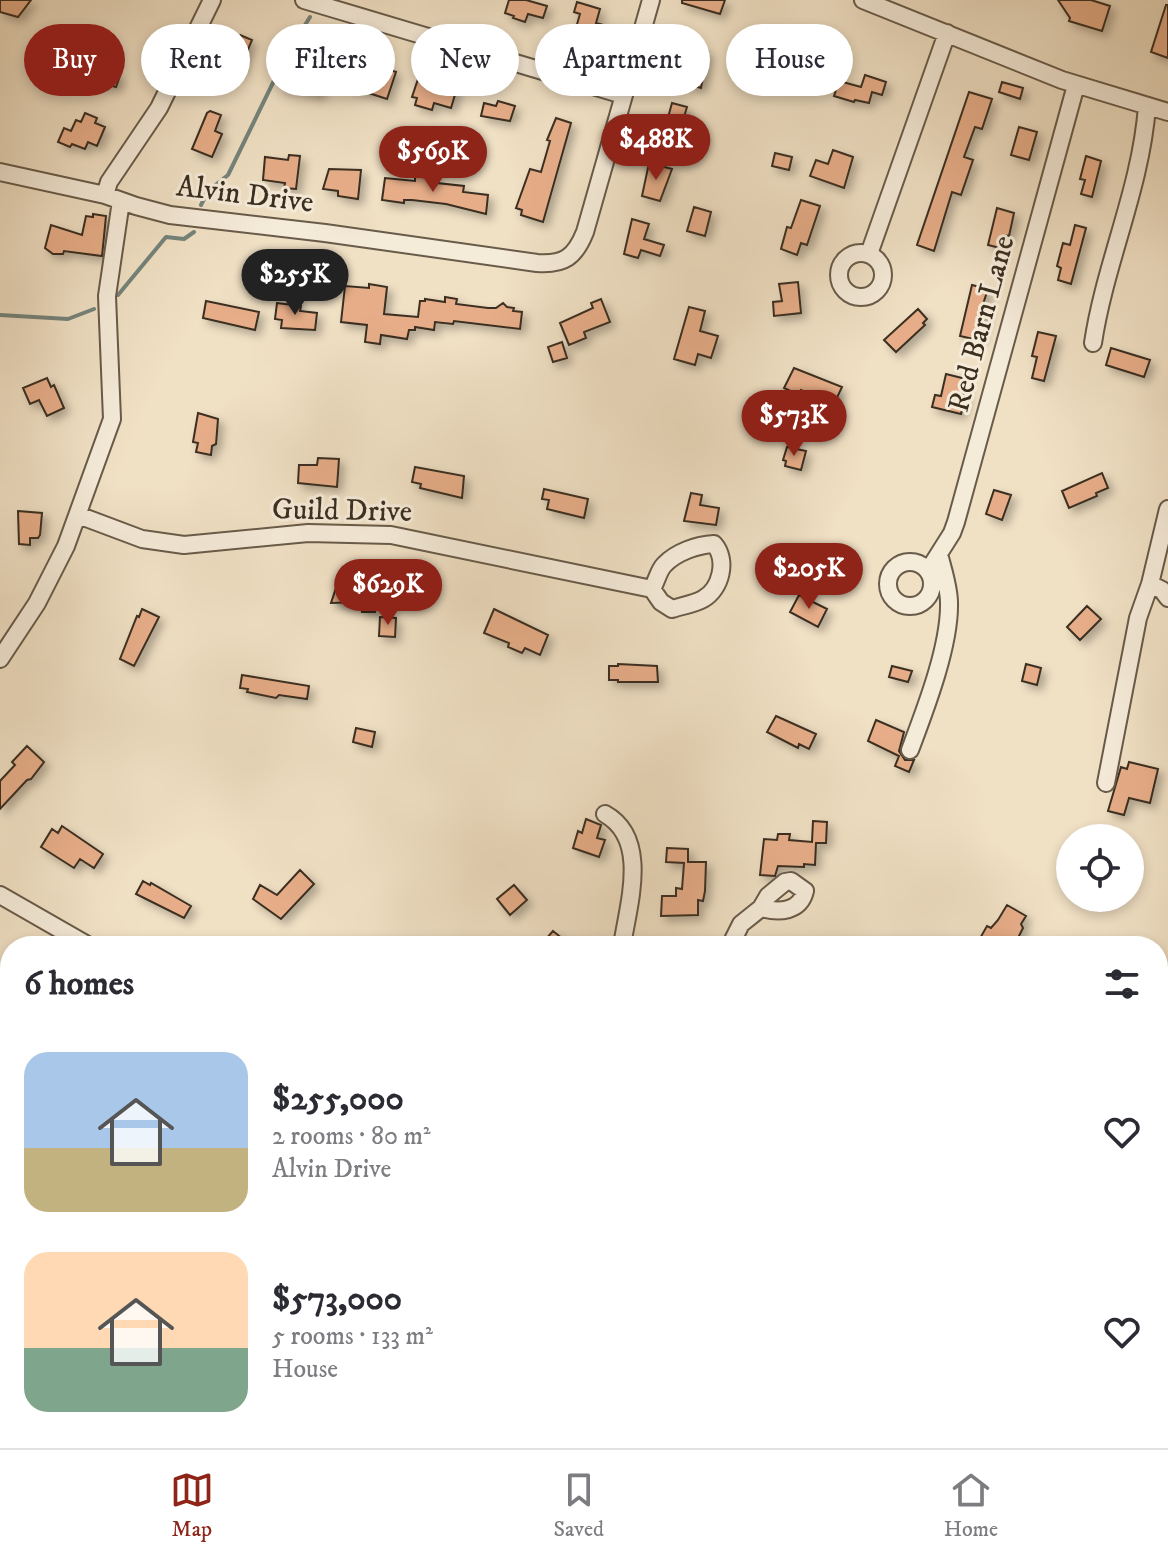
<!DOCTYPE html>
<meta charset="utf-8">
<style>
body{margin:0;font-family:"IM FELL DW Pica",serif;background:#f7f7f7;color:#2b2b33;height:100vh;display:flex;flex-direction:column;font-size:30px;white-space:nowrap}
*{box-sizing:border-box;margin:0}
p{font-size:26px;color:#7c7c81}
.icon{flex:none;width:44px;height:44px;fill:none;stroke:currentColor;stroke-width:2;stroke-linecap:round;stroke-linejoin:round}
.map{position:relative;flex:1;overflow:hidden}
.sheet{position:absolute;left:0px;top:936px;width:1168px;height:512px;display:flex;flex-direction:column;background:#fff;border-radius:32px 32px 0 0;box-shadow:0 4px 12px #0003}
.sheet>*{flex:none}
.banner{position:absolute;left:24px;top:24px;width:1120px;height:72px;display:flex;gap:16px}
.tools{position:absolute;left:1056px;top:824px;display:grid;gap:16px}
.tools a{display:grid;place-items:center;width:88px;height:88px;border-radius:50%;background:#fff;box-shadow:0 4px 12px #0003;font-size:40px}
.price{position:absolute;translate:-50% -68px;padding:0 18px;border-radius:28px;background:#8f2418;color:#fff;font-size:26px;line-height:52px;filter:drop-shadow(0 2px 4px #0008)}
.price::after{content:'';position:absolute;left:50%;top:48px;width:24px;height:18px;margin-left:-12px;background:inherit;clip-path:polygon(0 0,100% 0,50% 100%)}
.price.current{background:#222;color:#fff}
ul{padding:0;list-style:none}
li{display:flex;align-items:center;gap:24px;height:200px;padding:0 24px}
li span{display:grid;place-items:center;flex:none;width:224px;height:160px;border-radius:24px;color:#555}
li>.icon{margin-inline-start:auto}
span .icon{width:96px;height:96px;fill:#fffc;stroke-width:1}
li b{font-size:34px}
h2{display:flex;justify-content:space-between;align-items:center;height:96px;padding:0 24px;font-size:34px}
.tag{padding:0 28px;border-radius:36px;background:#fff;box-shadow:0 4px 12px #0003;font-size:28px;line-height:72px}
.tag.current{background:#8f2418;color:#fff}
.menu{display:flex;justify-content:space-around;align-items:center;height:112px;border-top:2px solid #e1e1e2;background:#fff;font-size:22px;color:#7c7c81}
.menu a{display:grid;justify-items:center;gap:4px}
.menu .current{color:#8f2418}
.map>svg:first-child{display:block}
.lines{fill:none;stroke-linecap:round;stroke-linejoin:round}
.stream{stroke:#75847c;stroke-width:4}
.building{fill:#e6ad88;stroke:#3b2f20;stroke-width:2;filter:url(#shadow)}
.minor-casing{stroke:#685b49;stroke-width:20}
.minor{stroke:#f5ebd9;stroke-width:16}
.labels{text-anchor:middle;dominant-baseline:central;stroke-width:6;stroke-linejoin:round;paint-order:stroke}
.street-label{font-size:30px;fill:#3b2f20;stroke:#f5ebd9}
</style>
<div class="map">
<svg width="1168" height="1448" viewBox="0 0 1168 1448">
<defs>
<filter id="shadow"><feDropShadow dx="5" dy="5" stdDeviation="4" flood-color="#0004"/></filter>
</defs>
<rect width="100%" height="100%" fill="#f0e0c4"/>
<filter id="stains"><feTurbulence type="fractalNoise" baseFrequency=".0025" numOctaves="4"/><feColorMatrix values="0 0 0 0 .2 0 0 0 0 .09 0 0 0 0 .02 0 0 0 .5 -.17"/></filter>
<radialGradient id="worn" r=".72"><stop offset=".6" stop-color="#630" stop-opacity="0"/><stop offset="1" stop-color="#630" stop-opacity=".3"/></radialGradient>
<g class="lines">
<path class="stream" d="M201 205 208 191 228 175 287 54 310 17
M118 295 166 237 184 239 194 232
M0 315 68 319 94 309"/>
</g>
<path class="building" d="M0 0H31L18 17 0 12Z
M509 0H526L547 6 543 18 528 14 525 22 513 18 514 16 505 13Z
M682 0H725L720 14 682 3Z
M1058 0H1091L1110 6 1102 31 1069 21 1070 18Z
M577 2 600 9 596 23 607 26 601 46 573 38 580 14 574 12Z
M1166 5H1168V58L1151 52Z
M240 35 252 40 239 71 227 66Z
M681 44 708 52 701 88 688 84 692 69 681 66 684 56 678 55Z
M795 51 809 56 808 62 813 72 809 84 786 78Z
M63 59 76 63 72 80 58 76Z
M288 61 301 64 299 71 324 78 319 95 280 86Z
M353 67 379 75 381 67 396 72 387 99 347 86Z
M101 70 120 76 116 87 97 82Z
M865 75 886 82 882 95 872 92 869 103 855 100 854 102 834 96 839 81 861 87Z
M418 79 457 88 451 108 434 103 432 110 415 105 417 98 412 97Z
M1002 82 1023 88 1020 99 999 92Z
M969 92 992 99 982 129 975 127 964 157 973 160 961 195 952 192 934 251 917 245Z
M498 101 515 106 510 121 481 116 484 103 496 106Z
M672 103 687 107 676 143 671 144 655 139 659 119 667 121Z
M210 111 221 115 215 131 222 134 212 157 192 149 207 113Z
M85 113 97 118 95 123 105 127 97 146 88 142 85 149 72 144 70 147 58 142 64 128 71 131 76 120 81 122Z
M556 118 571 123 543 222 521 215 522 210 516 208 530 169 541 172 550 141 547 140Z
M1019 127 1037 132 1029 160 1011 155Z
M833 150 853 157 844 188 810 176 816 160 828 164Z
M775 153 792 157 789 170 772 166Z
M289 155 300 156 296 189 284 188 285 183 263 180 265 157 288 160Z
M1086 156 1101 161 1092 197 1081 194 1085 180 1080 179Z
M649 163 672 169 660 201 642 196Z
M329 169 361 170 358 199 338 196V191L323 189Z
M415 176 428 178V182L464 186 463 192 488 195 486 214 446 204 412 200H404V203L382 200 385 178 415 181Z
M801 200 820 206 807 245 801 243 797 255 781 249 787 227 791 228Z
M694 207 711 212 705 236 687 231Z
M997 208 1014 213 1009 236 1003 235 1000 248 988 245Z
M93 214 106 216 102 256 64 251 63 254H53L45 248 51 225 82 235 86 216 93 217Z
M632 219 649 224 644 239 664 245 660 256 641 250 638 258 624 254Z
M1075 225 1086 228 1071 284 1058 280 1061 268 1057 266 1063 243 1070 245Z
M798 282 801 313 774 316 773 302 782 301 779 284Z
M369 284 387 287 384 314 418 317 420 301H425V299L445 302V297L457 299 456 304 488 308H496L503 303 507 307 514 308 513 311 522 312 520 329 454 321 453 324 435 322 434 330 415 327V330H409L407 339 381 335 380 344 365 342 367 325 341 322 345 286 369 288Z
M972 285 988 289 983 304 987 305 984 320 978 340 960 336Z
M601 299 610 322 584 332 586 338 569 345 560 323 593 308 591 303Z
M206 301 259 312 255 330 203 318Z
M277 303 301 306 300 311 317 313 315 330 281 328 282 320 275 319Z
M689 307 705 311 700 331 718 336 711 358 698 354 695 365 674 359Z
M918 309 927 319 923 323 925 325 896 352 884 340Z
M1038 332 1056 336 1044 381 1032 378 1037 357 1032 356Z
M562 342 567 358 553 362 548 347Z
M1111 348 1150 360 1144 377 1106 365Z
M794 368 842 387 834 404 801 390 799 395 784 388Z
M946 374 966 379 962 393 966 394 961 414 932 407 935 395 941 396Z
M47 378 51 387 54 385 64 408 47 416 39 400 30 404 23 388Z
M198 413 218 419 216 444 212 446 211 455 196 452 198 443 193 442Z
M787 447 806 451 801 470 785 466 786 461 783 460Z
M318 458 339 459 337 487 298 483 299 465H317Z
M415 467 464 476 462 498 420 488 421 484 412 482Z
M1102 473 1108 488 1096 493 1097 496 1069 508 1062 491Z
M544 489 588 499 584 518 547 509 549 500 542 499Z
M994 490 1011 495 1002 520 986 514Z
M691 493 702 495 700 505 719 508 716 525 684 521Z
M18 511 42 513 40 535 38 538H30V545L19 544Z
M337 585 344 591 374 589 375 612H362L361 602 331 603Z
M799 595 827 609 818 627 790 612Z
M1087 606 1101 619 1080 640 1067 627Z
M142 609 159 617 134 666 120 659 137 616 139 617Z
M494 609 548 635 540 655 525 648 522 653 508 647 509 643 484 633Z
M380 617 396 618 395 637 379 636Z
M618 664 657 666 658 682H618V680H609V666H618Z
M1026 664 1041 668 1037 685 1022 681Z
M892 666 912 671 908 682 889 677Z
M242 675 309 686 307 699 279 695 276 698 247 692 248 689 240 688Z
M776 716 816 734 809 749 799 744 798 748 767 732Z
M876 720 904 732 899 751 905 760H914L909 772 895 766 899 756 868 741Z
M356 728 375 732 372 747 353 742Z
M27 746 44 762 31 779 27 780 0 809V781L15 765 12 762Z
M1129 762 1158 769 1150 803 1129 798 1124 815 1108 811 1121 767 1127 769Z
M586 819 601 825 597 838 605 840 599 857 573 848 578 831 582 833Z
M813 821 827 822 826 843H816L815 865 804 864V867L778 866 775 876 760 875 764 839 777 840 778 834H790L789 840 812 842Z
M62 826 103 854 94 868 80 859 74 868 41 847 52 829 58 833Z
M667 848 688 849V862H706L705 891 703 901 698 900V915L661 916 662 896H676V888L682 889 684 863 666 862Z
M300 870 314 884 281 919 253 899 260 885 277 895Z
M143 881 150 885 151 883 191 906 184 918 136 894Z
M514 885 527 900 510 915 497 899Z
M1007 905 1026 916 1021 924 1023 928 1014 946H990L979 940 987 926 991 928 998 920Z
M553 931 564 940 559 946H540Z"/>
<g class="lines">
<defs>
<path id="minor" d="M304 0 623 95
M863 0 1062 80 1168 112
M0 172 105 195 136 206 170 215 325 233 537 263C564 265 575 257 585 232L651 0
M105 195 109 182 159 108 212 0
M839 275a22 22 0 1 1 44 0a22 22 0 1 1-44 0Z
M869 254 947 33
M1093 343C1105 263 1141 188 1147 106
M78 515 142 539 184 545 308 533 391 535 652 589
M714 544C728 560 721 589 703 599 694 604 681 606 672 609L661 602 652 589C656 582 659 570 664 565 676 552 697 545 714 544Z
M888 584a22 22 0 1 1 44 0a22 22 0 1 1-44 0Z
M928 571 952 533 956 522 1076 85
M1150 584 1162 590 1168 598
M0 659 37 603 66 546 112 419 107 296 121 201
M910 750C925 710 950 646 949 603 949 587 943 570 939 554
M1106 783 1138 618 1150 584 1168 509
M605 814C650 839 628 905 622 946
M0 895 89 946
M730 946 741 924 761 908 768 896 785 882 791 881 805 891C800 912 779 913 761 908
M1158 1340 1168 1343
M1158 1427 1168 1375
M160 1448 173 1438
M737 1448 742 1438
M1154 1448 1156 1438"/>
</defs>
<use href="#minor" class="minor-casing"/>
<use href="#minor" class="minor"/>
</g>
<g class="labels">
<g class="street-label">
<text transform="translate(245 195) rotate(7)">Alvin Drive</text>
<text transform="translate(982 324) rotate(-75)">Red Barn Lane</text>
<text transform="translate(342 511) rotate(1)">Guild Drive</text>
</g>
</g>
<rect width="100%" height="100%" filter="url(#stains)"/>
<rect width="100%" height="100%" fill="url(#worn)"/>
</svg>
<div class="tools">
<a><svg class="icon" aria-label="locate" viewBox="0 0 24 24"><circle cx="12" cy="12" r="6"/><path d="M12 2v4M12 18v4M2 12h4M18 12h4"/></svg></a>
</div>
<b class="price" style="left:656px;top:182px">$488K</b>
<b class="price" style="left:433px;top:194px">$569K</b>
<b class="price current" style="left:295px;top:317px">$255K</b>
<b class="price" style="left:794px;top:458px">$573K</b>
<b class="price" style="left:809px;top:611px">$205K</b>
<b class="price" style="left:388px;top:627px">$629K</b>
<div class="banner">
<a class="tag current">Buy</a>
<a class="tag">Rent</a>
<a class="tag">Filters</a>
<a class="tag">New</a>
<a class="tag">Apartment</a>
<a class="tag">House</a>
</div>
<section class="sheet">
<h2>6 homes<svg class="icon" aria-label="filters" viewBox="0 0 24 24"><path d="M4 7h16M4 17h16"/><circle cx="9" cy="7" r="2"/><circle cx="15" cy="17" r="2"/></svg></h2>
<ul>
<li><span style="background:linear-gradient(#a9c7e8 60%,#c2b280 0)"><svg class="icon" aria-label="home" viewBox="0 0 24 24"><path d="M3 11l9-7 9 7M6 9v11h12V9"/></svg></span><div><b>$255,000</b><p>2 rooms · 80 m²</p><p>Alvin Drive</p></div><svg class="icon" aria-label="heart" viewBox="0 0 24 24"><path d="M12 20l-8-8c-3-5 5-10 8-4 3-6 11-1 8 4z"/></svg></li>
<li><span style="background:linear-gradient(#ffd9b3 60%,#7fa58c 0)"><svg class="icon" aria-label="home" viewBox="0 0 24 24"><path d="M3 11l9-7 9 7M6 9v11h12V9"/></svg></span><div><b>$573,000</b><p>5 rooms · 133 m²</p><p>House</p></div><svg class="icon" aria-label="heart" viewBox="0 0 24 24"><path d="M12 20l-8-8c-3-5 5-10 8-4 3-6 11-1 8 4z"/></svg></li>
</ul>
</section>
</div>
<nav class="menu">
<a class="current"><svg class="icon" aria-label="map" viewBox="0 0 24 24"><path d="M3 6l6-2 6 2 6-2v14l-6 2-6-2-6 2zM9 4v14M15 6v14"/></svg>Map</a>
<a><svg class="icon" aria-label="saved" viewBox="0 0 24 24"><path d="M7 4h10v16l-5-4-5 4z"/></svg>Saved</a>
<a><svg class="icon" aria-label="home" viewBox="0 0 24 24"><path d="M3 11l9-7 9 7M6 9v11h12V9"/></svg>Home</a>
</nav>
